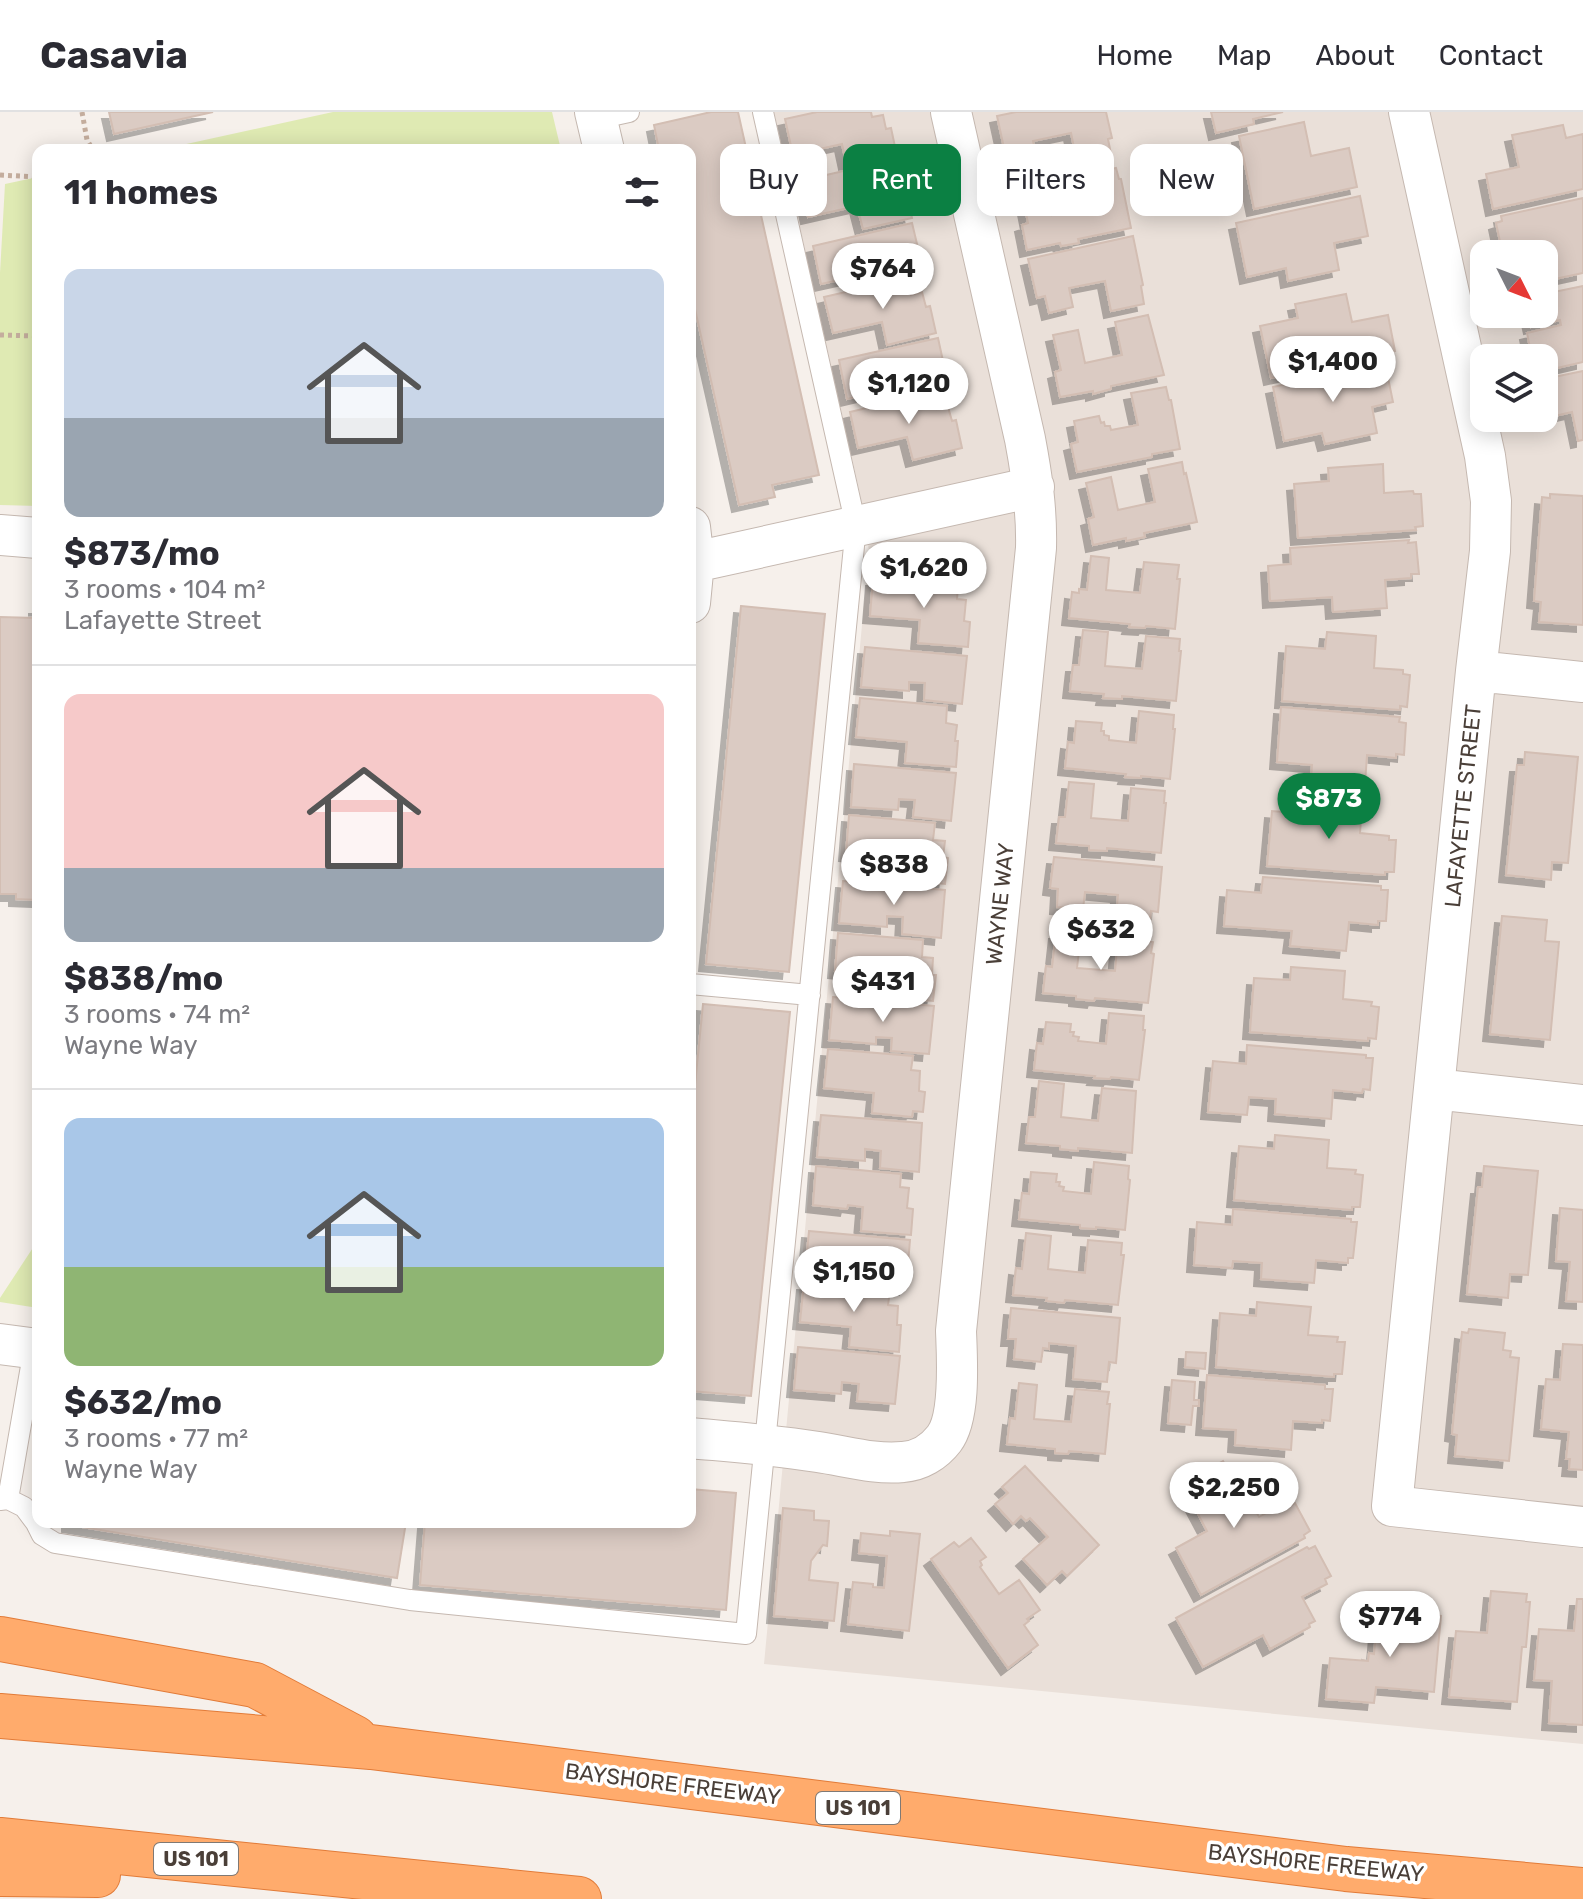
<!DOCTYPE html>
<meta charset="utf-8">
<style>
body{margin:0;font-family:Rubik,sans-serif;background:#f7f7f7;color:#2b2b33;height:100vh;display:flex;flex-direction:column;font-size:30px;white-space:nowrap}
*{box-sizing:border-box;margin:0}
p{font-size:26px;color:#7c7c81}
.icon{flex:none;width:44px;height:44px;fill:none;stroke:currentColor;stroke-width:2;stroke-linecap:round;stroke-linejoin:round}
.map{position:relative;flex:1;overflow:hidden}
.side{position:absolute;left:32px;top:32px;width:664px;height:1384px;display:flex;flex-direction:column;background:#fff;border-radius:16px;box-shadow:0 4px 20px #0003}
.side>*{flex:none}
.hud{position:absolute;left:720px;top:32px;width:742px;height:72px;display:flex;gap:16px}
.needle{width:52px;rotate:132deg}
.tools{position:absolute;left:1470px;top:128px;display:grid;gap:16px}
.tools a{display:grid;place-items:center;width:88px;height:88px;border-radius:16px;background:#fff;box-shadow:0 4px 20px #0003;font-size:40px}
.price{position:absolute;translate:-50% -68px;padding:0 18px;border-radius:28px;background:#fff;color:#222;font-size:26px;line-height:52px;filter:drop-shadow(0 2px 4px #0008)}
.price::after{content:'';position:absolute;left:50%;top:48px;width:24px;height:18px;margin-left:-12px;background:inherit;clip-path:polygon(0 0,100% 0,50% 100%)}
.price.on{background:#0b8043;color:#fff}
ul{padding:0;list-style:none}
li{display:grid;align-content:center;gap:16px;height:424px;padding:0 32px}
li+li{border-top:2px solid #e1e1e2}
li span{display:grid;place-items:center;height:248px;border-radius:16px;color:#555}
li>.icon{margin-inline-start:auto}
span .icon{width:144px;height:144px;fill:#fffc;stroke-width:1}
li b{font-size:34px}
h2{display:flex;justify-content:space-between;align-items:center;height:96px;padding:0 32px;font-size:34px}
.tag{padding:0 28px;border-radius:16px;background:#fff;box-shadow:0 4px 20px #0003;font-size:28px;line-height:72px}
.tag.on{background:#0b8043;color:#fff}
header{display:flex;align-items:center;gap:48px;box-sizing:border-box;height:112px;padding:0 40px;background:#fff;border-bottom:2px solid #e1e1e2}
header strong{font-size:38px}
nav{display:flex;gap:44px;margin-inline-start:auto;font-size:28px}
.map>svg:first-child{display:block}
.residential{fill:#eae0d9;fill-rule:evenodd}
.green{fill:#dfeab3}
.building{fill:#dbcbc3;stroke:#d3beb3;stroke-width:2;filter:url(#shadow)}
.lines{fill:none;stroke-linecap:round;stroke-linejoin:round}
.service-casing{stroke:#c5b8b0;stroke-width:22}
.minor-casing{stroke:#c5b8b0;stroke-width:42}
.motorway-casing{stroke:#e27b38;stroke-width:46}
.path{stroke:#c4ad9d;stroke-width:5;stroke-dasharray:4 4;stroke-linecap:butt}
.service{stroke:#fff;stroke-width:20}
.minor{stroke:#fff;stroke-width:40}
.motorway{stroke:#ffab6c;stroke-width:44}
.labels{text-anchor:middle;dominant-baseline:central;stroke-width:7;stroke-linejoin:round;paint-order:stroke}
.shield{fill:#fff;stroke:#807974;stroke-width:2}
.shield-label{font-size:20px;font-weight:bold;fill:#4a3f38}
.street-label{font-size:22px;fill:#4a3f38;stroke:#fff}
</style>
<header>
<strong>Casavia</strong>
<nav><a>Home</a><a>Map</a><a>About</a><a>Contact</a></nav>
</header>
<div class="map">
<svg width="1583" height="1787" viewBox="0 0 1583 1787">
<defs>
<filter id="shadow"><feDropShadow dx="-7" dy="7" stdDeviation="0" flood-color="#0004"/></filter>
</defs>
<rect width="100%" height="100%" fill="#f6f0eb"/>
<path class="residential" d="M774 0H1583V1632L764 1552 869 439 860 382ZM1484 142H1544V202H1484ZM1484 246H1544V306H1484Z"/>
<path class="green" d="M333 0H552L561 38H159Z
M38 65V394L0 393V161L5 72Z
M38 1128V1196L0 1190V1186Z"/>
<path class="building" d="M109 0H213L114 22Z
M711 0H738L819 363 772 373 775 385 739 393 690 175V38H659L654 13Z
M817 0H871L872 5 883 3 886 17 891 16 897 44 847 55 842 32 793 43 785 7Z
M1016 0H1106L1112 26 1108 27 1111 42 1077 50 1071 21 1033 29 1037 47 1015 52 1011 34 1004 36 997 4Z
M1211 0H1283L1253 7 1254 12 1216 21Z
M1304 10 1311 44 1349 36 1357 75 1254 97 1239 24Z
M1563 13 1566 26 1583 22V77L1493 97 1486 62 1519 55 1512 23Z
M883 50 886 67 898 64 901 79 906 78 912 106 863 117 857 94 808 105 800 69Z
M1116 56 1119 67H1121L1131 116 1078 127 1079 131 1061 134 1060 131 1027 138 1022 113 1028 111 1021 76 1046 71 1052 103 1089 95 1082 63Z
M1360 84 1368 124 1334 131 1339 158 1288 169 1286 156 1247 165 1236 111Z
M1583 86V161L1550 168 1549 164 1544 165V142H1537L1536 135 1509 141 1508 137 1502 139 1496 111 1502 109 1501 104Z
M912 111 923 157 885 165 881 148 865 152 867 162 821 172 813 134Z
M1133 124 1143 173 1141 174 1144 192 1111 199 1105 169 1069 176 1073 195 1049 201 1045 184 1037 186 1028 147Z
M907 166 911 183 922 180 926 195 930 194 936 221 887 233 882 210 833 221 824 185Z
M1583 174V250L1544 259V246H1532L1527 221 1561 213 1560 208 1531 215 1528 202H1544V182Z
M1346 182 1352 210 1388 203 1395 239 1271 266 1260 214 1298 206 1295 192Z
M1148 203 1164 263 1111 274V277L1093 282V279L1060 285 1055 260 1061 258 1053 223 1078 218 1085 251 1122 243 1115 210Z
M938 226 948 272 911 280 907 263 891 267 894 276 847 287 839 248Z
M1385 251 1393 290 1372 295 1377 321 1325 332 1322 321 1284 329 1273 275Z
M1583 259V328L1578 329 1572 300 1546 306 1544 302V267Z
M1166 275 1169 288H1171L1180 337 1152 342V345L1077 360 1071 332 1078 330 1074 309 1099 304 1101 311 1104 310 1105 314H1110L1111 318 1138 313 1131 281Z
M933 280 937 297 948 295 952 309 956 308 962 336 913 348 907 325 858 336 850 300Z
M1182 350 1184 362 1186 361 1197 410 1144 421 1145 425 1126 429V426L1093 433 1088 407 1094 405 1086 371 1111 365 1118 398 1155 390 1148 357Z
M1383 352 1384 381 1413 379 1414 382H1421L1423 414 1415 415 1416 418 1298 426 1294 372 1329 369 1328 356Z
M1550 382 1583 384V513L1539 510 1541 490 1534 489 1542 385 1550 386Z
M1409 428 1408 431 1416 430 1419 462H1411V466L1385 468 1387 496 1333 500 1332 485 1270 489 1268 454 1291 452 1290 436Z
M1091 444 1109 446 1106 478 1140 481 1144 450 1179 453 1177 467H1180L1175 517 1146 514 1145 516 1129 515 1130 512 1069 506 1072 480 1079 481V477L1087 478Z
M873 467 958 474 957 487 966 488 964 509 970 510 968 535 918 531 920 508 870 504Z
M741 494 825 502 789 860 706 852Z
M36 495H38V788L16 787V782H0V505L36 506Z
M1083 518 1108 520 1105 554 1142 557 1146 524 1180 527 1179 539H1181L1176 589 1122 584V587L1103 586 1104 582 1070 579 1073 553H1079Z
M1327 520 1376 524 1374 556 1403 558V562L1410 563 1407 595 1400 594V598L1282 589 1286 534 1325 537Z
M865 535 967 544 962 592 924 588 925 571 909 570V579L861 575Z
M860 586 947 594 946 611 957 613 955 629H958L956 655 905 651 907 630 856 625Z
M1281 595 1400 605 1399 610 1406 611 1404 643 1396 642V646L1367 643 1365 672 1311 668 1312 653 1277 650Z
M1139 599 1174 603 1173 617H1175L1170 667 1141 664V666L1125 665 1126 662 1065 656 1068 630 1074 631 1076 609 1102 611 1101 619H1104V623L1109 624V628L1136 631Z
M1525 640 1578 645 1568 751 1552 750 1551 768 1506 763 1517 653H1524Z
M854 652 956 661 951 709 913 705 915 688 899 687 898 698 851 695Z
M1069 670 1094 672 1091 706 1128 709 1131 676 1165 679 1164 691H1166L1161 741 1107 736V739L1089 738V734L1056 731 1059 705H1065Z
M1308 689 1362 693 1360 721 1389 724V728H1396L1394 760H1385V763L1267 754 1272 699 1307 702Z
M849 703 935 711 933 728 945 729 943 745 948 746 945 772 894 767 896 747 846 742Z
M1054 745 1162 755 1158 800 1151 799 1149 817 1115 814 1118 783 1085 780 1083 797 1057 795 1058 777 1050 776Z
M1263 765 1381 774V778H1388L1386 809H1378V813L1349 810 1346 839 1290 834 1292 819 1224 814 1227 778 1261 781Z
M843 769 945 778 941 826 902 822 903 805 887 804V815L839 811Z
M1502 804 1547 808 1545 829 1559 830 1550 928 1490 922Z
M1056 820 1081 822 1077 856 1115 859 1118 826 1153 830 1151 841 1154 842 1148 891 1095 886 1094 889 1076 887V884L1043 881 1046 854 1052 855Z
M838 821 923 828 922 845 933 846 932 863H936L933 889 884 885 885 864 835 859Z
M1291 855 1345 859 1343 887 1372 890 1371 894 1379 895 1376 927 1368 926V929L1250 920 1254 866 1290 868Z
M833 885 934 894 929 942 891 939 892 926 876 925V932L829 928Z
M703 892 790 900 751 1284 690 1279V1024Z
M1109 901 1144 904 1143 918H1145L1139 968 1111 965 1110 967 1094 966 1095 964 1034 958 1037 931 1043 932 1046 910 1071 912 1070 920H1074L1073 924 1079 925 1078 929 1106 932Z
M1247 933 1366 943V946H1373L1370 978 1363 977 1362 981 1333 978 1331 1007 1275 1002 1276 987 1249 985 1247 1003 1208 1000 1213 949 1246 952Z
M828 937 913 944 911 958 920 959 919 979 925 980 923 1000 913 999 912 1005 872 1001 874 981 824 976Z
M1039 969 1064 972 1061 1005 1098 1009 1102 976 1136 979 1132 1041 1078 1036V1039L1060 1037V1034L1026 1031 1029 1005H1035Z
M821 1003 922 1011 919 1060 880 1056 881 1039 865 1037V1049L817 1045Z
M1275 1023 1329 1028 1327 1056 1356 1058 1355 1062 1363 1063 1360 1095H1352V1098L1234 1088 1239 1034 1274 1037Z
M1094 1050 1129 1054 1128 1067 1130 1068 1125 1118 1096 1115V1117L1080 1116V1113L1019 1107 1022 1081 1029 1082 1031 1060 1057 1062 1056 1070H1060L1059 1074 1064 1075 1063 1079 1091 1082Z
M816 1054 901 1062 900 1075 909 1076 907 1096 913 1097 911 1123 861 1119 863 1095 848 1093 847 1097 813 1093Z
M1484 1054 1538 1059 1528 1163 1510 1162 1508 1186 1467 1182 1478 1075H1482Z
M1560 1096 1583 1098V1190L1566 1189 1570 1150 1556 1149Z
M1233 1097 1351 1107V1110H1357L1353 1146H1348V1151L1316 1148 1314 1171 1261 1167 1262 1151 1233 1149 1232 1156 1194 1153 1197 1110 1232 1113Z
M809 1119 910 1128 906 1176 868 1173 869 1156 853 1154 852 1164 805 1162Z
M1026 1121 1051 1124 1048 1157 1085 1161 1088 1128 1122 1131 1121 1143H1124L1118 1193 1065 1188 1064 1191 1046 1189 1047 1186 1013 1183 1016 1156 1022 1157Z
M804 1171 890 1178 888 1193 898 1194 897 1213H901L899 1240 849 1235 851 1215 800 1210Z
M1257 1190 1311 1195 1308 1223 1338 1225 1337 1230H1345L1342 1262H1334V1265L1216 1255 1220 1201 1256 1204Z
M1011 1196 1120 1206 1116 1251 1109 1250 1107 1270 1073 1267 1076 1234 1049 1231V1237L1043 1236 1041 1250 1014 1247 1016 1227H1008Z
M1469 1217 1505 1221 1503 1238 1511 1239 1510 1245 1519 1246 1509 1349 1455 1344 1457 1323 1452 1322 1462 1220 1468 1221Z
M1563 1232 1583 1233V1358L1569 1357 1570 1347H1566L1569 1320 1541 1317 1546 1267 1560 1268Z
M798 1235 900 1244 895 1292 857 1289 859 1272 842 1270 841 1282 794 1278Z
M1186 1240 1206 1241 1205 1257 1185 1255Z
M1207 1263 1325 1273V1277H1333L1330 1309 1322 1308V1311L1293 1309 1291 1338 1235 1333 1236 1318 1203 1316Z
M1172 1268 1195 1270 1194 1288H1199V1294H1193L1191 1313 1168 1311Z
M1019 1271 1037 1273 1034 1307 1071 1310 1075 1277 1109 1280 1107 1292H1110L1105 1342 1069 1339 1068 1342 1055 1341V1337L1007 1332 1010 1306 1015 1307Z
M1223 1349 1241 1382 1245 1380 1259 1405 1286 1390 1289 1394 1295 1391 1310 1419 1304 1423 1305 1426 1201 1483 1176 1436 1207 1419 1182 1372Z
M1025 1354 1099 1433 1067 1464 1062 1459 1047 1473 1023 1447 1048 1425 1030 1406 1026 1409 1021 1404 1013 1412 995 1392 1008 1381 1002 1375Z
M690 1377 736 1381 726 1498 420 1473 425 1410H690Z
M783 1396 814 1399V1408L829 1409 827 1434 823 1433 811 1449 809 1468 838 1471 834 1509 774 1504Z
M69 1410H406L397 1466 69 1413Z
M890 1419 920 1422 909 1519 848 1512 853 1470 873 1472V1475L884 1476 887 1444 859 1441 861 1421 890 1424Z
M971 1426 986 1445 980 1449 982 1453 980 1455 999 1482 1019 1468 1040 1498 1027 1507 1029 1509 1024 1513 1038 1533 1008 1556 931 1447 954 1430 959 1435Z
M1315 1434 1331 1464 1325 1467 1327 1472 1302 1485 1315 1509 1309 1512 1310 1515 1270 1537 1263 1523 1203 1555 1176 1506 1307 1435 1309 1437Z
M1491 1479 1527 1482 1526 1490H1530L1526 1535H1522L1517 1590 1449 1585 1456 1519 1487 1521Z
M1577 1487H1583V1613L1549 1611 1552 1569 1534 1568 1539 1517 1574 1519Z
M1378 1498 1441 1504 1434 1580 1376 1575 1374 1591 1326 1587 1330 1546 1368 1549 1369 1541 1374 1542Z"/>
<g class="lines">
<defs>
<path id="service" d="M597 7 629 0
M690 872 810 883
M8 1387 34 1237
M0 1388 8 1387 24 1395 36 1411 42 1423 55 1431 410 1488 746 1522 856 414 763 0"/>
<path id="minor" d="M595 0 604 38
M1409 0 1485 344 1491 389 1490 439 1476 559 1392 1394 1583 1415
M690 415 694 450 690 491
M0 423 38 426
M690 451 1034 375
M1476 559 1583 570
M1434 977 1583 993
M0 1232 38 1237
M690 1326C733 1330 775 1333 818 1340 846 1344 875 1353 903 1350 919 1349 934 1340 944 1327 961 1305 957 1246 956 1219L1036 436C1037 398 1032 364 1025 327L951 0"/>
<path id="motorway" d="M0 1527 255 1573 355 1626
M0 1604 371 1635 1346 1757 1583 1778
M0 1728 579 1787
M0 1762 98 1763"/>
</defs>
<use href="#service" class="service-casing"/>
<use href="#minor" class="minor-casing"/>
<use href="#motorway" class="motorway-casing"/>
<path class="path" d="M82 0 87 28 93 38
M0 63 38 65
M0 223 38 224
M35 388 38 326"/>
<use href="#service" class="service"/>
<use href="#minor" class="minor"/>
<use href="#motorway" class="motorway"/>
</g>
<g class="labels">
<g class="shield">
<rect x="816" y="1680" width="84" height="32" rx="6"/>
<rect x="154" y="1731" width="84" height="32" rx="6"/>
</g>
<g class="shield-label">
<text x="858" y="1696">US 101</text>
<text x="196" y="1747">US 101</text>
</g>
<g class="street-label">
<text transform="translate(1463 694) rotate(-84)">LAFAYETTE STREET</text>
<text transform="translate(1000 792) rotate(-84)">WAYNE WAY</text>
<text transform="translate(673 1672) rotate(7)">BAYSHORE FREEWAY</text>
<text transform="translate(1316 1751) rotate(6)">BAYSHORE FREEWAY</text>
</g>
</g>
</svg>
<div class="tools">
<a><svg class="needle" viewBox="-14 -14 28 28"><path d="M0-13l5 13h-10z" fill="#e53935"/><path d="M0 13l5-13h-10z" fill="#7c7c81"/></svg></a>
<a><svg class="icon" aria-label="layers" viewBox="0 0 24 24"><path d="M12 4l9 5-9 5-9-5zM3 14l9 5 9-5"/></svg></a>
</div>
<b class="price" style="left:883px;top:199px">$764</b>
<b class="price" style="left:1333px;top:292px">$1,400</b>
<b class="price" style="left:909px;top:314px">$1,120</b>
<b class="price" style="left:924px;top:498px">$1,620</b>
<b class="price on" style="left:1329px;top:729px">$873</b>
<b class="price" style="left:894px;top:795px">$838</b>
<b class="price" style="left:1101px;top:860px">$632</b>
<b class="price" style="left:883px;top:912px">$431</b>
<b class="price" style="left:854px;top:1202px">$1,150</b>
<b class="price" style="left:1234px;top:1418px">$2,250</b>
<b class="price" style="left:1390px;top:1547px">$774</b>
<div class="hud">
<a class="tag">Buy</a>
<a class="tag on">Rent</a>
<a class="tag">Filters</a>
<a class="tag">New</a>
</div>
<section class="side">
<h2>11 homes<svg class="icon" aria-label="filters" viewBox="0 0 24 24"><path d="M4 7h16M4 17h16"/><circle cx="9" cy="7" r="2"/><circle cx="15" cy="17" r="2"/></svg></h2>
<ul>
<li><span style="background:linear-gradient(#c9d6e8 60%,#9aa5b1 0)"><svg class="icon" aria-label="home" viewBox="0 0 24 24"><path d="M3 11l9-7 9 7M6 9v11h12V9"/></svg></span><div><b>$873/mo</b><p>3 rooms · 104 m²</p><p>Lafayette Street</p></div></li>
<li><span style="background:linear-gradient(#f6c9c9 70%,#9aa5b1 0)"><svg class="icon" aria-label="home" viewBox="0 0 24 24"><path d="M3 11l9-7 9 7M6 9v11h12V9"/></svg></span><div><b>$838/mo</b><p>3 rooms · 74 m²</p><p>Wayne Way</p></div></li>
<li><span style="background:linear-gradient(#a9c7e8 60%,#8fb573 0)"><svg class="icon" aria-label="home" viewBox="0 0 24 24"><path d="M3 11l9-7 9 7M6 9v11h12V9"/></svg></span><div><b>$632/mo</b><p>3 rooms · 77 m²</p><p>Wayne Way</p></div></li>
</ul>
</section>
</div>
